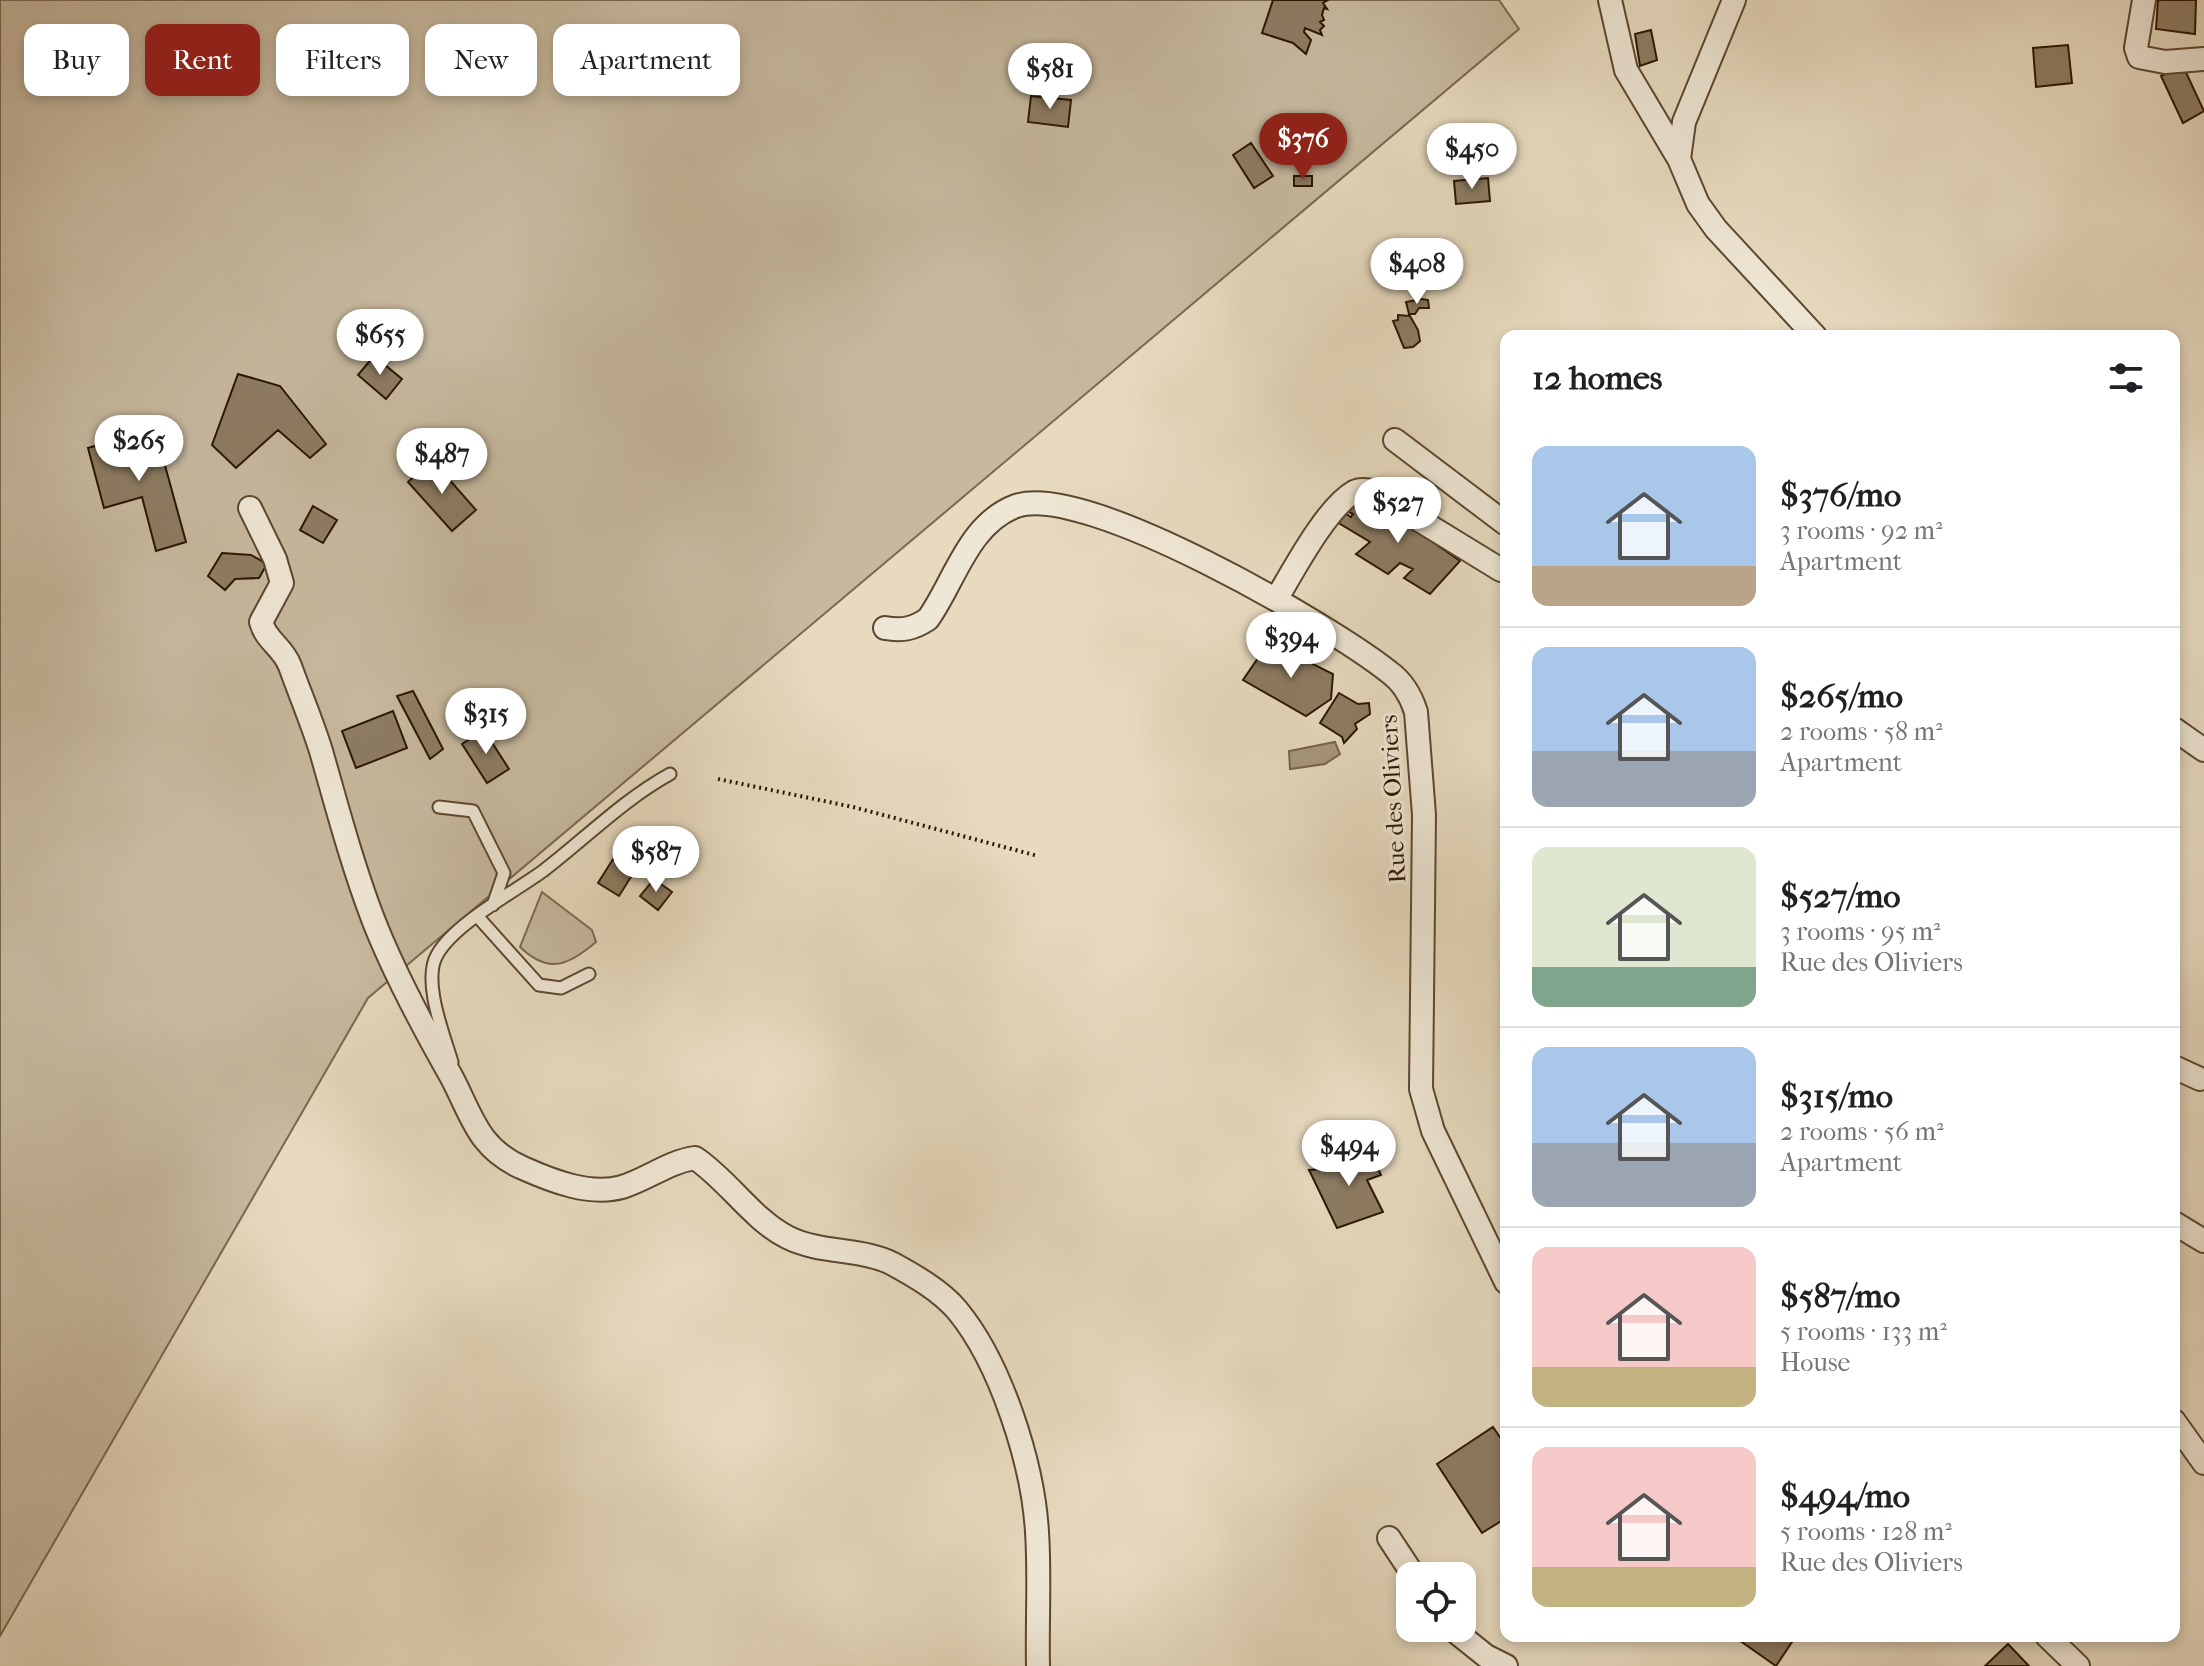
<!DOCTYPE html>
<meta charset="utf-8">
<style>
body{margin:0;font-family:"IM FELL French Canon",serif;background:#f6f6f6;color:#202124;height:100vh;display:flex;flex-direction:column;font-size:30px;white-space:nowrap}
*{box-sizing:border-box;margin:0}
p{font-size:26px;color:#757577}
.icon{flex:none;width:44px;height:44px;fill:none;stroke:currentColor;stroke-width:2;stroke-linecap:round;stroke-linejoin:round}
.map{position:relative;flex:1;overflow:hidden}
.panel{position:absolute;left:1500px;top:330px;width:680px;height:1312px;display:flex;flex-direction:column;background:#fff;border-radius:16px;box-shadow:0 4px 12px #0003}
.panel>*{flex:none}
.hud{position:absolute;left:24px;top:24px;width:760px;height:72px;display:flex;gap:16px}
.tools{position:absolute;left:1396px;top:1562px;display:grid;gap:16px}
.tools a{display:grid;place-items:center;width:80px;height:80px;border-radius:16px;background:#fff;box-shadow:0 4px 12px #0003;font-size:40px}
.price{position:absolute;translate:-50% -68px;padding:0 18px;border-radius:28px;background:#fff;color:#222;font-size:26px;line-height:52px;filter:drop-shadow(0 2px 4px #0008)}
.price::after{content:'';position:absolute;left:50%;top:48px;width:24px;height:18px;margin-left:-12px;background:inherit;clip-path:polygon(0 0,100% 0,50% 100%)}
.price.current{background:#8f2418;color:#fff}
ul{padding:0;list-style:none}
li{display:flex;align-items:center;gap:24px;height:200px;padding:0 32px}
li+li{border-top:2px solid #e0e0e0}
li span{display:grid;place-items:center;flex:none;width:224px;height:160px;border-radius:16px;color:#555}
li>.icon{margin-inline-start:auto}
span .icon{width:96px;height:96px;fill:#fffc;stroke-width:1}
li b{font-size:34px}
h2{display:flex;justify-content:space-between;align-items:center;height:96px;padding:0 32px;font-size:34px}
.pill{padding:0 28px;border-radius:16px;background:#fff;box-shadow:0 4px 12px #0003;font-size:28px;line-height:72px}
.pill.current{background:#8f2418;color:#fff}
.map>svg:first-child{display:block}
.green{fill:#c7b99f;stroke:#7a6850;stroke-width:2}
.water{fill:#a7977e;stroke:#76634c;stroke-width:2}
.building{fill:#8d7c63;stroke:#2c1600;stroke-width:2}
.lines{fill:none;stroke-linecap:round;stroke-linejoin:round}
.service-casing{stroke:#5b4730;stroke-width:15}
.minor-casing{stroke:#5b4730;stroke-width:26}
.path{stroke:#2c1600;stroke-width:4;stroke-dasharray:2 4;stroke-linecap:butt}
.service{stroke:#efe7d5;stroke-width:11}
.minor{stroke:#efe7d5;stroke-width:22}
.labels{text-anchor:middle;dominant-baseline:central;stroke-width:6;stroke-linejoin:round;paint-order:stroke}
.street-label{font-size:24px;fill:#2c1600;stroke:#efe7d5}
</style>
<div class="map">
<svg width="2204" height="1666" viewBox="0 0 2204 1666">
<rect width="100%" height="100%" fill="#e7dabf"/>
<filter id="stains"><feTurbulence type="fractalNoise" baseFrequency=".0025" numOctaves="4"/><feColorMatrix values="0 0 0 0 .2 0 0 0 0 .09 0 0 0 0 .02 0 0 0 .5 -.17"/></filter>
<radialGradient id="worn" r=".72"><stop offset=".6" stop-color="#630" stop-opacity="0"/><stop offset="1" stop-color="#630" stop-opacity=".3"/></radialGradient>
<path class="green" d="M0 0H1499L1519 29 368 998 0 1636Z
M542 892 592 930 596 942C569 965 549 975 520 947Z"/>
<path class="water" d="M1335 742 1340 754 1325 764 1290 769 1289 751Z"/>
<path class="building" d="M1273 0H1328L1323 3 1327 9 1324 8 1322 15 1324 20 1320 22 1324 26 1320 30 1322 35 1305 28 1304 32 1311 40 1306 54 1293 43 1262 33Z
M2158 0H2196L2195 34 2156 29Z
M1651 30 1657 60 1640 66 1635 34Z
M2068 45 2072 83 2036 87 2033 48Z
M2183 66 2204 111 2183 123 2161 76Z
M1031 96 1071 100 1068 127 1028 122Z
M1251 143 1273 176 1254 188 1233 155Z
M1294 176H1312V186H1294Z
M1488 178 1490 201 1456 204 1454 181Z
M1422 299 1428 300 1429 308H1419L1415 314H1409L1406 302Z
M1398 315 1410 316 1418 330 1420 341 1413 347 1404 348 1393 321 1398 320Z
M374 356 402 379 386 399 358 375Z
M238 374 280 386 326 444 310 458 278 430 236 468 212 445Z
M155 429 186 542 156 551 142 497 104 508 88 448Z
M432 460 476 510 452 531 408 482Z
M1359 497 1394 515 1460 561 1430 594 1404 578 1413 569 1400 563 1388 574 1356 554 1370 542 1337 522 1345 513 1351 517 1353 514 1343 509Z
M313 506 337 520 323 543 300 530Z
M222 553 251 555 267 564 259 578 235 579 225 590 208 576Z
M1269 642 1333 674 1331 699 1306 716 1243 680Z
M413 691 443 749 430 759 397 696Z
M1339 693 1358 704 1369 703 1370 714 1355 724 1357 729 1344 743 1342 737 1320 723Z
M393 711 407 748 356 768 342 731Z
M484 730 509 769 487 783 462 744Z
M613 859 634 872 619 896 598 883Z
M654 879 672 892 658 910 640 896Z
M1365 1149 1373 1157 1381 1175 1367 1180 1383 1212 1337 1228 1309 1170 1322 1169Z
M1493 1427 1506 1446V1518L1482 1533 1437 1464Z
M1742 1636H1796L1776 1666 1739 1640Z
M2008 1644 2029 1666H1985Z"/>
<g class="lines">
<defs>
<path id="service" d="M439 807 473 811 504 873 493 905
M478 917 539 985 561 988 589 974
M452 1062C444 1035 422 981 437 955 454 924 514 892 543 871 586 838 623 800 670 774"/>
<path id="minor" d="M1610 0 1626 70 1679 159
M1734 0 1684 122 1679 159 1698 204 1716 229 1815 336
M2144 0 2136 48 2139 57 2165 62 2204 59
M1395 440 1506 524
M250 508 275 559 282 583 261 622C266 641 283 647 290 666 300 694 312 722 321 751 337 807 352 864 373 919 394 973 422 1025 451 1076 472 1115 477 1148 523 1168 552 1181 590 1196 622 1187 648 1179 668 1162 695 1158 728 1180 752 1219 787 1237 820 1254 863 1248 893 1264 915 1276 941 1291 957 1310 1001 1363 1033 1464 1037 1532 1040 1576 1037 1621 1038 1666
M1277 598C1293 571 1327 507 1354 492 1360 489 1366 490 1372 491L1501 570 1506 569
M885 628C902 631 913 629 928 619 955 581 968 524 1016 506 1085 482 1330 625 1389 672 1403 682 1411 696 1416 712L1424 815 1421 1089 1433 1131 1506 1282
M2174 729 2204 750
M2174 1067 2200 1079
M2174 1223 2204 1241
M2174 1421 2204 1463
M1389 1538 1414 1576
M1451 1628 1486 1656 1506 1666
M2047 1636 2078 1666"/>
</defs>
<use href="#service" class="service-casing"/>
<use href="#minor" class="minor-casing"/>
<path class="path" d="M718 779 853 807 1038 856"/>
<use href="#service" class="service"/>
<use href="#minor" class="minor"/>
</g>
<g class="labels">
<g class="street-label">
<text transform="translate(1393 799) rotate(-93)">Rue des Oliviers</text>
</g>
</g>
<rect width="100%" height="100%" filter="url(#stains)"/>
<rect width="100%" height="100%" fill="url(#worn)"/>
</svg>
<div class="tools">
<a><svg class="icon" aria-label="locate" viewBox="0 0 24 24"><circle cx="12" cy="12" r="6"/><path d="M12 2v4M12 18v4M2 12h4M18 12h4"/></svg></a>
</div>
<b class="price" style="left:1050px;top:111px">$581</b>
<b class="price current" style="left:1303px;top:181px">$376</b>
<b class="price" style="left:1472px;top:191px">$450</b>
<b class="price" style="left:1417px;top:306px">$408</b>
<b class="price" style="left:380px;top:377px">$655</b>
<b class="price" style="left:139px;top:483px">$265</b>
<b class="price" style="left:442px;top:496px">$487</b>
<b class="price" style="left:1398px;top:545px">$527</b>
<b class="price" style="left:1291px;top:680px">$394</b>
<b class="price" style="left:486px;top:756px">$315</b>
<b class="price" style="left:656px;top:894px">$587</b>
<b class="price" style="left:1349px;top:1188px">$494</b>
<div class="hud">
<a class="pill">Buy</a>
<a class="pill current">Rent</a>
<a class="pill">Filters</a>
<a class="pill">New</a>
<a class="pill">Apartment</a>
</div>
<section class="panel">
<h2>12 homes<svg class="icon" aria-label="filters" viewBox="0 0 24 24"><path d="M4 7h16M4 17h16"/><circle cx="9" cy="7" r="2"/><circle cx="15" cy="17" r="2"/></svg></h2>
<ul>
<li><span style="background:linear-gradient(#a9c7e8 75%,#b9a48a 0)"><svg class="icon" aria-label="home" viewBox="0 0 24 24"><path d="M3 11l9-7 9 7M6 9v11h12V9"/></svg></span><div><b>$376/mo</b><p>3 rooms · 92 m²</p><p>Apartment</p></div></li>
<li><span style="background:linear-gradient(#a9c7e8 65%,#9aa5b1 0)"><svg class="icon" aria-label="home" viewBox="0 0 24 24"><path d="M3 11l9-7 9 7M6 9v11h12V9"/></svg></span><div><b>$265/mo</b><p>2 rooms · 58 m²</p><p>Apartment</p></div></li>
<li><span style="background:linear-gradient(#dfe7d0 75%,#7fa58c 0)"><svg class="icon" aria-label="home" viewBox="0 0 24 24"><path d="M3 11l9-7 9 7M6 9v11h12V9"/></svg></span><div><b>$527/mo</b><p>3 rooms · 95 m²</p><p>Rue des Oliviers</p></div></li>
<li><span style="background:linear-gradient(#a9c7e8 60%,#9aa5b1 0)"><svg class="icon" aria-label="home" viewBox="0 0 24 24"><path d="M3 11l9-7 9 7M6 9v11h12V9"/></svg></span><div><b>$315/mo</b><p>2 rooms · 56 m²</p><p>Apartment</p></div></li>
<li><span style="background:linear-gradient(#f6c9c9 75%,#c2b280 0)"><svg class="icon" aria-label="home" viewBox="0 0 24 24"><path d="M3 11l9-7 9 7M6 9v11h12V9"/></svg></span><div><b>$587/mo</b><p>5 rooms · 133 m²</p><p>House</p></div></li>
<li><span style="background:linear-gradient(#f6c9c9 75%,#c2b280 0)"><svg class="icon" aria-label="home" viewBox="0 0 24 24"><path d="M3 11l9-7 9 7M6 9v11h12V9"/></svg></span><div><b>$494/mo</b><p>5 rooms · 128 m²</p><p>Rue des Oliviers</p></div></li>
</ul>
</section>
</div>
